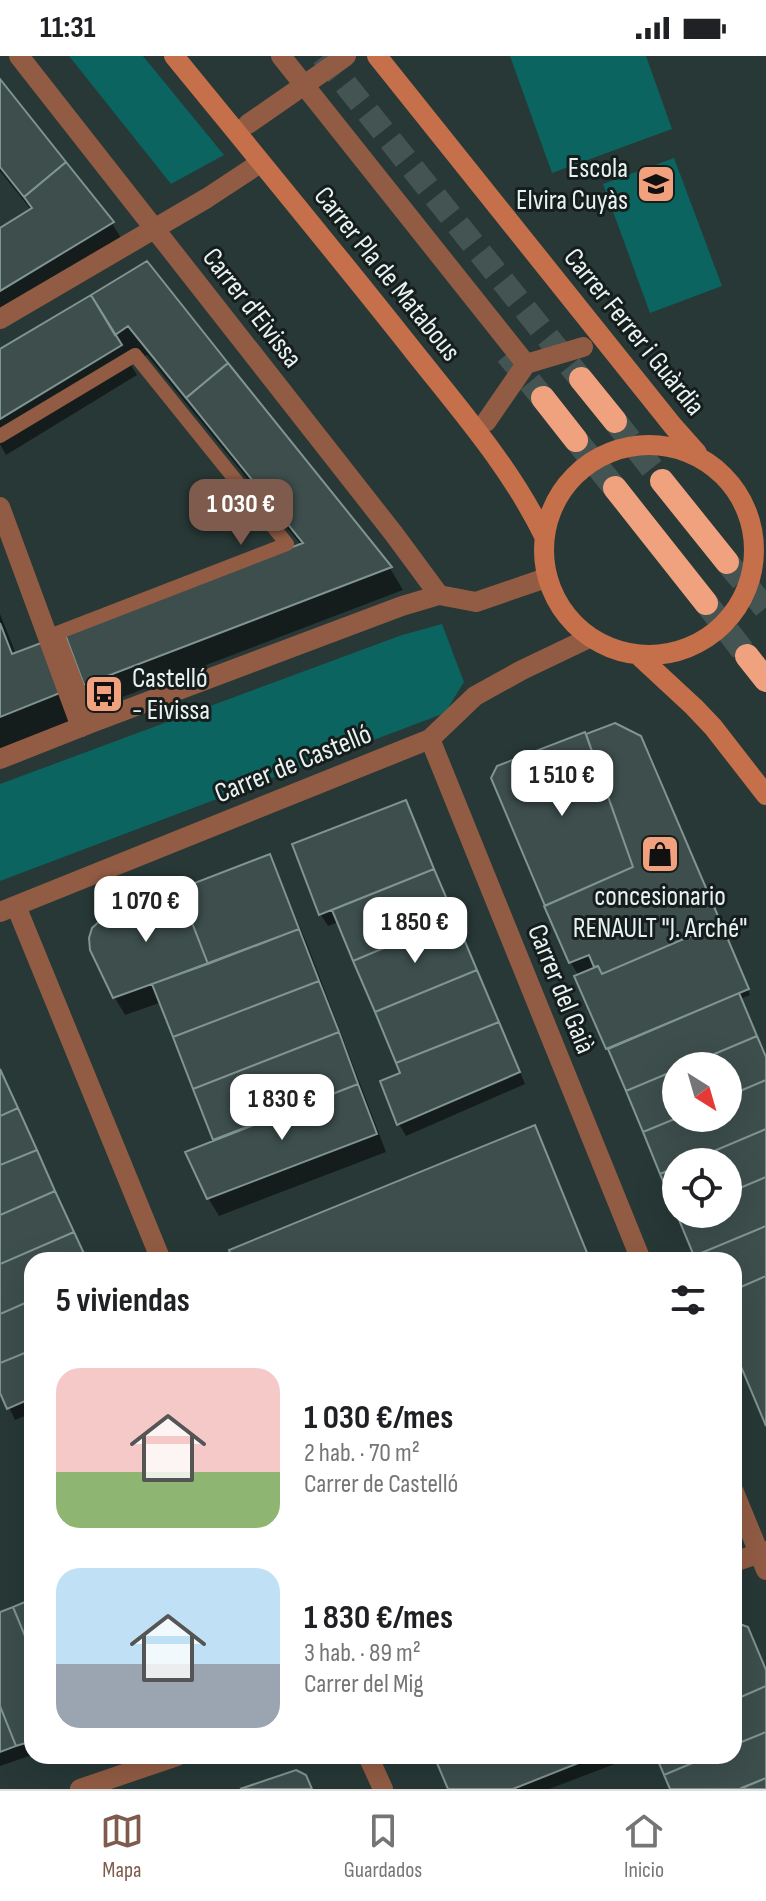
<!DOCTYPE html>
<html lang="es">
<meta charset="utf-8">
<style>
body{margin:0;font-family:"Sofia Sans Condensed",sans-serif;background:#f6f6f6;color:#202124;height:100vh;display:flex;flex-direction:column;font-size:30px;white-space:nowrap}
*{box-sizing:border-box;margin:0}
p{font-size:26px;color:#757577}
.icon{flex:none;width:44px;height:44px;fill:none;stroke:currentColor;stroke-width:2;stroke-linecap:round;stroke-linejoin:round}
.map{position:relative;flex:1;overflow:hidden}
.sheet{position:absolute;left:24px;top:1196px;width:718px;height:512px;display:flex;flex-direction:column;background:#fff;border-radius:24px;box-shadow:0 8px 32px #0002}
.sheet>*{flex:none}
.needle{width:52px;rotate:143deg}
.fabs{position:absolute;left:662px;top:996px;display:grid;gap:16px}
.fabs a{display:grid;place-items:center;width:80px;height:80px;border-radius:50%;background:#fff;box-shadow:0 8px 32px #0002;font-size:40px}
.price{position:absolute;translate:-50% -68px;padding:0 18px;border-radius:16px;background:#fff;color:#222;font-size:26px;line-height:52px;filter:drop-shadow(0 2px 4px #0008)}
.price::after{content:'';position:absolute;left:50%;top:48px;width:24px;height:18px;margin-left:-12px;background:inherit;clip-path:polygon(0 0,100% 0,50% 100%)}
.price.selected{background:#7e5b4c;color:#fff}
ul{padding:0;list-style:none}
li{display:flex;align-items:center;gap:24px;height:200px;padding:0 32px}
li span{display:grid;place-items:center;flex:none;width:224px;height:160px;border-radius:24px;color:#555}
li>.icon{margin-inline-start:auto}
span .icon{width:96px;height:96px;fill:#fffc;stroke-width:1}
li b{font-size:34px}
h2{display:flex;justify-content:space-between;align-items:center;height:96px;padding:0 32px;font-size:34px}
.status{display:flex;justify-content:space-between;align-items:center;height:56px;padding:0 40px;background:#fff;direction:ltr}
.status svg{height:22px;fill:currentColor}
.tabs{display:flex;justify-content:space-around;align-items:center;height:112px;border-top:2px solid #e0e0e0;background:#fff;font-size:22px;color:#757577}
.tabs a{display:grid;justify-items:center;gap:4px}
.tabs .selected{color:#7e5b4c}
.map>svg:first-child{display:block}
.green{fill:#0b645f}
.shadow{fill:#0007;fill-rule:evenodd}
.building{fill:#3d4e4d;stroke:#809491;stroke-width:2}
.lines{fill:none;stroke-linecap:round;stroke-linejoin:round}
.motorway-tunnel{stroke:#445452;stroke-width:24;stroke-dasharray:24 12;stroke-linecap:butt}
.service{stroke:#925c44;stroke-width:14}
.pedestrian{stroke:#925c44;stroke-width:20}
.minor{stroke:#925c44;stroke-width:20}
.secondary{stroke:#c5704a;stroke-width:20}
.motorway{stroke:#f0a17e;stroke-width:24}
.labels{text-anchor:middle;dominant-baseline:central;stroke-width:6;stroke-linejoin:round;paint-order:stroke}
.poi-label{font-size:28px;fill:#e8f3f1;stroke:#161d1d;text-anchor:end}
.street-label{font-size:28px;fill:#e8f3f1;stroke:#161d1d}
</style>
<div class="status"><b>11:31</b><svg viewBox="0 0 49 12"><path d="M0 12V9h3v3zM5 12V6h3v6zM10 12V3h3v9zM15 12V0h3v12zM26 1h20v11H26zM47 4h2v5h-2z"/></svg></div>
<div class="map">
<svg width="766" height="1733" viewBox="0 0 766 1733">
<rect width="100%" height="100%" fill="#273836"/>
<path class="green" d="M69 0H143L224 99 171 128Z
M510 0H646L672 73 552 117Z
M674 102 722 230 650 257 603 128Z
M442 568 464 626 445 657 0 825V728L402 579Z"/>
<path class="shadow" d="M0 26 112 167 125 189 0 265V174L32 155 0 115Z
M146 208 390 512 403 534 99 650 86 628 302 490 147 299 131 309 137 319 6 399 0 388V296Z
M0 558 16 598 40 589 76 667 0 696Z
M615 669 640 681 651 700 750 939 740 943 766 1002V1366L734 1289V1204H698L679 1158H728V1106H676V1151L577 921 579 920 571 907 547 851 586 681ZM676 1010H728V1062H676Z
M412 759 525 1028 406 1080 399 1068 403 1018 339 866 328 870 321 859 295 789Z
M269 801 276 813 309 893 386 1096 219 1160 208 1142 216 1085 162 946 125 959 115 942 91 888Z
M0 1014 86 1204H32V1357L15 1364 0 1332Z
M534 1071 544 1089 591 1204H235Z
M32 1545V1699L0 1710V1558Z
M437 1700H636L549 1733H450Z"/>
<path class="building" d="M0 23 66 106 24 141 0 111Z
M66 106 114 166 0 235V172L32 152 24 141Z
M147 205 228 307 186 342 128 270 115 279 91 239Z
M91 239 122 289 0 363V293Z
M228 307 392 511 84 629 65 578 303 487 186 342Z
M0 567 12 598 41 587 60 637 0 661Z
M615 667 641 680 721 867 602 918 598 910 594 911 589 899 569 907 544 850 633 811 586 678Z
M585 676 633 811 545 850 491 722 497 710Z
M406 744 434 813 319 859 292 788Z
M270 798 299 873 208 908 179 833Z
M434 813 455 862 353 905 332 854Z
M179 833 208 908 113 942 90 894 89 882 92 872 104 861Z
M455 862 477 914 375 956 353 905Z
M721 867 749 933 606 993 574 920 598 910 602 918Z
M299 873 319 925 173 981 152 928Z
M477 914 499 966 396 1007 375 956Z
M319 925 339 976 193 1033 173 981Z
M739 937 757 980 686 1010H676V1014L626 1035 608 993Z
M499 966 520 1016 397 1069 380 1025 400 1017 396 1007Z
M339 976 358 1028 213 1084 193 1033Z
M757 980 766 1001V1024L728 1040V1010H686Z
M0 1013 18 1052 0 1060Z
M676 1014 677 1062 643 1076 626 1035Z
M766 1024V1073L688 1106H676V1111L660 1118 643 1076 677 1062H728V1040Z
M358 1028 377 1078 207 1143 185 1096Z
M18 1052 37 1094 0 1109V1060Z
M535 1069 590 1204H233L229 1194Z
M766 1073V1121L728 1137V1106H688Z
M37 1094 55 1135 0 1159V1109Z
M676 1111V1155L660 1118Z
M766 1121V1170L694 1200 677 1159 728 1158V1137Z
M55 1135 74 1176 0 1208V1159Z
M766 1170V1220L734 1234V1204H696L694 1200Z
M74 1176 87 1204H32V1244L0 1258V1208Z
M766 1220V1370L734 1294V1234Z
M32 1244V1294L0 1307V1258Z
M32 1294V1342L7 1353 0 1337V1307Z
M32 1543V1597L13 1551Z
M13 1551 32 1597V1685L16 1690 0 1650V1556Z
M737 1567 748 1571 766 1614V1630L734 1644V1568Z
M766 1630V1676L734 1689V1644Z
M0 1650 16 1690 0 1696Z
M766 1676V1722L740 1733H670L664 1719 709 1700H734V1689Z
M434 1700H596L513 1733H448Z
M656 1700H709L664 1719Z
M296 1714 306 1719 312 1733H240Z
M766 1722V1733H740L741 1732Z"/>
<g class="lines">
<path class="motorway-tunnel" d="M323 0 581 323
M507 298 543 342
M615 365 662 425
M576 384 615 432
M727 506 766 553
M706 547 747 600"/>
<path class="service" d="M0 380 135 299 287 488 57 577 91 667"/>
<path class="pedestrian" d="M281 0 526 308
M248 68 346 0
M486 366 526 308 583 291
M0 451 81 671"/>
<path class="minor" d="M19 0 394 478 439 539
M0 263 207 142 260 107
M430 683 641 1204
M0 703 91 667 402 550 439 539 476 546 546 522
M16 850 161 1204
M0 856 430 683 475 640 522 614 589 582
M734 1436 766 1514
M734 1506 766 1495
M368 1700 383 1733
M80 1733 177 1700"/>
<path class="secondary" d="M174 0C255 99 336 197 415 297 461 355 511 412 544 480
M377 0 673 370 697 397
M544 494a105 105 0 1 1 210 0a105 105 0 1 1-210 0Z
M639 600 694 651 713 671 766 739"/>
<path class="motorway" d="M581 323 615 365
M543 342 576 384
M662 425 727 506
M615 432 706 547
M747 600 766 624"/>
</g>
<defs>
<symbol id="school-square" viewBox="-11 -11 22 22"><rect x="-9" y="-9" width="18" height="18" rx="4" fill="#f1a17d" stroke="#161d1d"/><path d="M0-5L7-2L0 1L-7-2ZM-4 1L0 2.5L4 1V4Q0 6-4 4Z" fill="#111"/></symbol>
<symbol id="bus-square" viewBox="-11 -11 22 22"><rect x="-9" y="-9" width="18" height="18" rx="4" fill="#f1a17d" stroke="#161d1d"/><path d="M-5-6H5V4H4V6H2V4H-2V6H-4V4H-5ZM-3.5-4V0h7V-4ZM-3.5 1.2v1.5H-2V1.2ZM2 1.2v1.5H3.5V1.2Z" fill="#111"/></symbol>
<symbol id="shop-square" viewBox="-11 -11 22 22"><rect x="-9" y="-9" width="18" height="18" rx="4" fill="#f1a17d" stroke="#161d1d"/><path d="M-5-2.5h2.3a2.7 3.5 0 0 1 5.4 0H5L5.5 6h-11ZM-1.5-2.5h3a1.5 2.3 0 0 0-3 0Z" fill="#111"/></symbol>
</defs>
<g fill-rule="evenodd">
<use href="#school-square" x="634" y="106" width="44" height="44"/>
<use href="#bus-square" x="82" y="616" width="44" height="44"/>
<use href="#shop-square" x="638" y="776" width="44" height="44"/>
</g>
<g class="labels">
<g class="poi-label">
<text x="628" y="112">Escola<tspan x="628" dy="32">Elvira Cuyàs</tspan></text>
<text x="132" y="622" text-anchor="start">Castelló<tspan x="132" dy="32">- Eivissa</tspan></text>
<text x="660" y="840" text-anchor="middle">concesionario<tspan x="660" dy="32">RENAULT "J. Arché"</tspan></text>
</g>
<g class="street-label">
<text transform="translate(387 218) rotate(51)">Carrer Pla de Matabous</text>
<text transform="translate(252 252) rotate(52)">Carrer d'Eivissa</text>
<text transform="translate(634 276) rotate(51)">Carrer Ferrer i Guàrdia</text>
<text transform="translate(293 708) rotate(-22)">Carrer de Castelló</text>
<text transform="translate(561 933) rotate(68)">Carrer del Gaià</text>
</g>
</g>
</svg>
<div class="fabs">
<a><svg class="needle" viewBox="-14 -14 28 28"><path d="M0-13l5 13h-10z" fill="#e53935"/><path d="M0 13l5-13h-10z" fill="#757577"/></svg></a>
<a><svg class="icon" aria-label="locate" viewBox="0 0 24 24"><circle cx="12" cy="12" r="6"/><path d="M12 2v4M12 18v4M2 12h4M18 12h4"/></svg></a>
</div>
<b class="price selected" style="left:241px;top:491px">1 030 €</b>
<b class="price" style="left:562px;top:762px">1 510 €</b>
<b class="price" style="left:146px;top:888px">1 070 €</b>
<b class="price" style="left:415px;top:909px">1 850 €</b>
<b class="price" style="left:282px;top:1086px">1 830 €</b>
<section class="sheet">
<h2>5 viviendas<svg class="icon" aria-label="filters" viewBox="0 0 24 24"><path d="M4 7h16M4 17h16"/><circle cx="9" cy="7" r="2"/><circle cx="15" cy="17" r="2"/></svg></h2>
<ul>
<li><span style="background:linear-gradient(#f6c9c9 65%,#8fb573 0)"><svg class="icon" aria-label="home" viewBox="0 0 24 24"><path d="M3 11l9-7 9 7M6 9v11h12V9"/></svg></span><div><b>1 030 €/mes</b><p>2 hab. · 70 m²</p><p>Carrer de Castelló</p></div></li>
<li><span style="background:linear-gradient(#bfe0f5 60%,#9aa5b1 0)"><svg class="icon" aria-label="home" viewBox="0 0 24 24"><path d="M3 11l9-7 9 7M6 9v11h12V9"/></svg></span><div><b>1 830 €/mes</b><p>3 hab. · 89 m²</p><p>Carrer del Mig</p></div></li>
</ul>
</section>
</div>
<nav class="tabs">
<a class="selected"><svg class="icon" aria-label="map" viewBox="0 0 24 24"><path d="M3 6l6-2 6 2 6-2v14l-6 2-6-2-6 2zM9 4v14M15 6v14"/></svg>Mapa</a>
<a><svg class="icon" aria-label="saved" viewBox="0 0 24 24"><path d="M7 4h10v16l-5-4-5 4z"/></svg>Guardados</a>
<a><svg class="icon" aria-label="home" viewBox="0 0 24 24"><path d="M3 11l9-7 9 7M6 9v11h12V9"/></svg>Inicio</a>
</nav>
